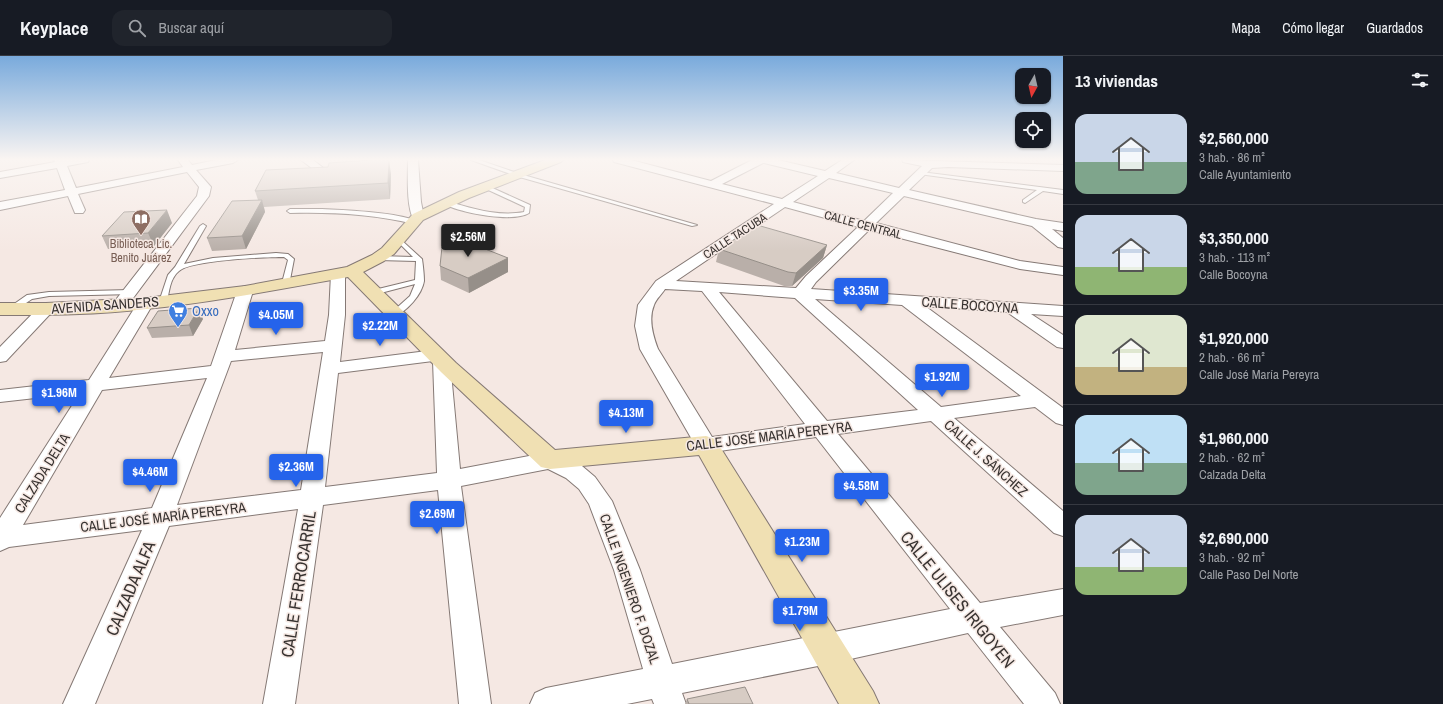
<!DOCTYPE html>
<html lang="es">
<meta charset="utf-8">
<style>
body{margin:0;font-family:"Archivo Narrow",sans-serif;background:#20242c;color:#f1f3f6;height:100vh;display:flex;flex-direction:column;font-size:15px;white-space:nowrap}
*{box-sizing:border-box;margin:0}
p{font-size:13px;color:#9ea1a6}
.icon{flex:none;width:22px;height:22px;fill:none;stroke:currentColor;stroke-width:2;stroke-linecap:round;stroke-linejoin:round}
.map{position:relative;flex:1;overflow:hidden}
.drawer{display:flex;flex-direction:column;background:#171b24;width:380px}
.drawer>*{flex:none}
.needle{width:26px;rotate:188deg}
.controls{position:absolute;left:1015px;top:12px;display:grid;gap:8px}
.controls a{display:grid;place-items:center;width:36px;height:36px;border-radius:8px;background:#171b24;box-shadow:0 1px 3px #0004;font-size:20px}
.price{position:absolute;translate:-50% -34px;padding:0 9px;border-radius:4px;background:#2563eb;color:#fff;font-size:13px;line-height:26px;filter:drop-shadow(0 1px 2px #0008)}
.price::after{content:'';position:absolute;left:50%;top:24px;width:12px;height:9px;margin-left:-6px;background:inherit;clip-path:polygon(0 0,100% 0,50% 100%)}
.price.current{background:#222;color:#fff}
ul{padding:0;list-style:none}
li{display:flex;align-items:center;gap:12px;height:100px;padding:0 12px}
li+li{border-top:1px solid #363941}
li span{display:grid;place-items:center;flex:none;width:112px;height:80px;border-radius:12px;color:#555}
li>.icon{margin-inline-start:auto}
span .icon{width:48px;height:48px;fill:#fffc;stroke-width:1}
li b{font-size:17px}
h2{display:flex;justify-content:space-between;align-items:center;height:48px;padding:0 12px;font-size:17px}
header{display:flex;align-items:center;gap:24px;box-sizing:border-box;height:56px;padding:0 20px;background:#171b24;border-bottom:1px solid #363941}
header strong{font-size:19px}
nav{display:flex;gap:22px;margin-inline-start:auto;font-size:14px}
.search{width:280px;height:36px;background:#20242c;display:flex;align-items:center;gap:10px;box-sizing:border-box;padding:0 14px;border-radius:12px;color:#9ea1a6;font-size:15px}
main{display:flex;flex:1;min-height:0}
.map>svg:first-child{display:block}
.lines{fill:none;stroke-linecap:round;stroke-linejoin:round}
.lane-casing{stroke:#857975;stroke-width:2}
.street-casing{stroke:#857975;stroke-width:2}
.secondary-casing{stroke:#857975;stroke-width:2}
.lane{fill:#fff;fill-rule:evenodd}
.street{fill:#fff;fill-rule:evenodd}
.secondary{fill:#f0e0b3;fill-rule:evenodd}
.wall{fill:#b9afa9}
.shaded-wall{fill:#968f89}
.building{fill:#d7ccc4;stroke:#968f89}
.labels{text-anchor:middle;dominant-baseline:central;stroke-width:3;stroke-linejoin:round;paint-order:stroke}
.far-street-label{font-size:12px;fill:#383331;stroke:#f5e8e3}
.far-education-label{font-size:12px;fill:#785e54;stroke:#f5e8e3}
.street-label{font-size:14px;fill:#383331;stroke:#f5e8e3}
.shop-label{font-size:14px;fill:#366cbe;stroke:#f5e8e3;text-anchor:start}
.near-street-label{font-size:17px;fill:#383331;stroke:#f5e8e3}
</style>
<header>
<strong>Keyplace</strong>
<div class="search"><svg class="icon" aria-label="search" viewBox="0 0 24 24"><circle cx="10" cy="10" r="6"/><path d="M15 15l6 6"/></svg>Buscar aquí</div>
<nav><a>Mapa</a><a>Cómo llegar</a><a>Guardados</a></nav>
</header>
<main>
<div class="map">
<svg width="1063" height="648" viewBox="0 0 1063 648">
<rect width="100%" height="100%" fill="#f5e8e3"/>
<g class="lines">
<defs>
<path id="lane" d="M471 104H479L520 118 697 169 692 170 516 120Z
M921 116 1063 134V138L1043 135 1025 147 1023 146V144L1037 134 919 118V116Z
M484 130H488L530 149 529 157C514 167 458 157 443 147L446 145C472 152 496 161 524 156L525 151 484 132Z
M322 153C342 154 402 156 417 166L414 168C373 158 332 156 290 157L287 155 290 153Z
M203 168 206 170 184 208 213 202 276 197 288 198 294 203 289 229H286L282 227 288 204 284 201C266 201 191 204 179 215 170 222 169 236 167 246L166 248H160L159 246 168 219 175 211 200 170Z
M399 182 422 203C423 210 424 219 424 225 422 238 407 256 394 260L390 258 410 240 415 228 373 239 369 237 370 235 415 224 416 205 378 204 375 202 378 200 413 201 397 185V183Z
M130 234H133V238L49 240 32 243 14 255H11L7 253 27 239 49 236Z"/>
<path id="street" d="M54 104H89L88 106 67 110 76 132 183 111 178 104H188L192 109 216 104H238L233 107 196 114 211 131 209 140 125 253 119 255 113 253 111 250 197 140 199 131 187 116 78 138 85 154 83 157H75L68 140 0 154V146L65 134 57 112 0 122V116L55 106Z
M301 104H313L330 117 329 119H321Z
M408 104H418L421 146 424 161 422 164H414C406 152 408 119 408 104Z
M613 104H631L711 125 752 104H778L825 115 842 104H854L836 117 899 132 922 110 903 106 902 104 1063 109V115L948 111 932 112 909 134 1036 163 1063 167V175L1052 173 1063 182V192L1058 191 1032 170 904 140 876 167 1020 205 1063 211V219L1020 213 869 174 816 226 811 233 1063 250V260L1031 258 1063 279V292L1057 291 1007 256 925 250 1063 352V369L1056 367 1035 351 954 362 1063 455V480L1054 477 931 365 838 378 980 547 1063 533V559L1000 571 1055 637 1060 648H1024L968 577 828 608 682 637 686 648H654L652 643 627 648H530L535 637 546 632 643 613 614 514 589 448 579 433 566 422 548 413 461 430 491 648H459L438 434 323 449 295 648H263L298 453 169 470 95 648H63L142 474 9 491 0 495V462L80 337 0 346V334L89 324 139 245 145 243 151 245 153 248 109 322 211 310 237 235 240 232 245 230 250 232 253 235 235 294 325 285 329 259 331 218 333 215 338 214 343 215 345 218V259L340 306 435 294 441 295 444 299 443 301 447 302 450 306 460 413 550 396 582 410 595 421 612 445 640 514 672 608 950 553 816 381 706 397 698 394 640 293 635 270 638 249 656 225 774 148 614 106ZM763 107H764L818 120 782 143 722 128ZM829 122 893 137 864 165 793 146ZM785 151 858 171 806 220 796 232 676 225ZM665 233 702 235 805 368 712 381 658 293C653 280 648 263 654 249 656 243 662 238 665 233ZM719 236 795 242 918 354 827 365ZM815 243 902 249 1021 340 941 351ZM323 296 301 434 177 449 231 305ZM433 305 437 417 325 431 338 317ZM207 322 152 452 23 469 102 334Z
M46 248 52 250 54 253 52 256 6 305 0 306V291L40 250Z"/>
<path id="secondary" d="M545 104H563L561 106 469 142 423 164 394 198 384 205 363 216 456 307 555 394 706 380 715 383 873 635 879 648H839L699 399 550 413 541 411 441 316 348 221C281 233 214 246 146 253 98 259 48 259 0 259V247H46L145 242 245 230 347 211 372 199 382 192 413 158 459 136Z"/>
</defs>
<use href="#lane" class="lane-casing"/>
<use href="#street" class="street-casing"/>
<use href="#secondary" class="secondary-casing"/>
<use href="#lane" class="lane"/>
<use href="#street" class="street"/>
<use href="#secondary" class="secondary"/>
</g>
<path class="wall" d="M391 118 390 143 264 151 265 156 246 193 212 195 207 182 258 144 255 135Z
M172 167 154 190 108 193 102 180Z
M827 189 823 202 792 230H784L716 206 719 193Z
M508 202V216L469 237 441 224 440 210Z
M203 263 193 280 152 282 147 272Z
M687 643 753 648H685Z"/>
<path class="shaded-wall" d="M389 104 391 118 390 143 388 127Z
M262 144 265 156 246 193 242 180Z
M167 154 172 167 154 190 148 177Z
M827 189 823 202 792 230 796 217Z
M508 202V216L469 237 468 222Z
M199 252 203 263 193 280 189 269Z"/>
<path class="building" d="M372 104H389L388 127 255 135 266 114 328 111 329 107Z
M262 144 242 180 207 182 232 145Z
M167 154 148 177 102 180 124 156Z
M757 169 827 189 796 217 788 216 719 193Z
M460 183 508 202 468 222 440 210 442 191Z
M199 252 189 269 147 272 158 255Z
M745 631 753 648H689L687 643Z"/>
<linearGradient id="sky" x2="0" y2="1"><stop stop-color="#79aadc"/><stop offset="0.53" stop-color="#faf5f2"/><stop offset="1" stop-color="#faf5f2" stop-opacity="0"/></linearGradient>
<rect width="1063" height="195" fill="url(#sky)"/>
<defs>
<symbol id="library-pin" viewBox="-11 -11 22 30"><path d="M0 17L-7.5 6A9.5 9.5 0 1 1 7.5 6Z" fill="#8d6e63" stroke="#f5e8e3"/><path d="M-6-4Q-3-5.5-.7-3.5V5Q-3 3-6 4ZM6-4Q3-5.5 .7-3.5V5Q3 3 6 4Z" fill="#fff"/></symbol>
<symbol id="supermarket-pin" viewBox="-11 -11 22 30"><path d="M0 17L-7.5 6A9.5 9.5 0 1 1 7.5 6Z" fill="#3f7fe0" stroke="#f5e8e3"/><path d="M-6-5.5h2.5l.6 2H6L4.5 2H-2.5L-4.4-4H-6ZM-1.5 3.2a1.3 1.3 0 1 0 .1 0ZM3 3.2a1.3 1.3 0 1 0 .1 0Z" fill="#fff"/></symbol>
</defs>
<g fill-rule="evenodd">
<use href="#library-pin" x="130" y="152" width="22" height="30"/>
<use href="#supermarket-pin" x="167" y="244" width="22" height="30"/>
</g>
<g class="labels">
<g class="far-street-label">
<text transform="translate(863 169) rotate(15)">CALLE CENTRAL</text>
<text transform="translate(735 180) rotate(-33)">CALLE TACUBA</text>
</g>
<g class="far-education-label">
<text x="141" y="188">Biblioteca Lic.<tspan x="141" dy="14">Benito Juárez</tspan></text>
</g>
<g class="street-label">
<text transform="translate(105 249) rotate(-4)">AVENIDA SANDERS</text>
<text transform="translate(970 249) rotate(4)">CALLE BOCOYNA</text>
<text transform="translate(769 380) rotate(-7)">CALLE JOSÉ MARÍA PEREYRA</text>
<text transform="translate(986 402) rotate(42)">CALLE J. SÁNCHEZ</text>
<text transform="translate(42 417) rotate(-58)">CALZADA DELTA</text>
<text transform="translate(163 461) rotate(-7)">CALLE JOSÉ MARÍA PEREYRA</text>
<text transform="translate(630 533) rotate(71)">CALLE INGENIERO F. DOZAL</text>
</g>
<g class="shop-label">
<text x="192" y="255">Oxxo</text>
</g>
<g class="near-street-label">
<text transform="translate(298 528) rotate(-81)">CALLE FERROCARRIL</text>
<text transform="translate(130 532) rotate(-67)">CALZADA ALFA</text>
<text transform="translate(958 543) rotate(51)">CALLE ULISES IRIGOYEN</text>
</g>
</g>
</svg>
<div class="controls">
<a><svg class="needle" viewBox="-14 -14 28 28"><path d="M0-13l5 13h-10z" fill="#e53935"/><path d="M0 13l5-13h-10z" fill="#9ea1a6"/></svg></a>
<a><svg class="icon" aria-label="locate" viewBox="0 0 24 24"><circle cx="12" cy="12" r="6"/><path d="M12 2v4M12 18v4M2 12h4M18 12h4"/></svg></a>
</div>
<b class="price current" style="left:468px;top:202px">$2.56M</b>
<b class="price" style="left:861px;top:256px">$3.35M</b>
<b class="price" style="left:276px;top:280px">$4.05M</b>
<b class="price" style="left:380px;top:291px">$2.22M</b>
<b class="price" style="left:942px;top:342px">$1.92M</b>
<b class="price" style="left:59px;top:358px">$1.96M</b>
<b class="price" style="left:626px;top:378px">$4.13M</b>
<b class="price" style="left:296px;top:432px">$2.36M</b>
<b class="price" style="left:150px;top:437px">$4.46M</b>
<b class="price" style="left:861px;top:451px">$4.58M</b>
<b class="price" style="left:437px;top:479px">$2.69M</b>
<b class="price" style="left:802px;top:507px">$1.23M</b>
<b class="price" style="left:800px;top:576px">$1.79M</b>
</div>
<section class="drawer">
<h2>13 viviendas<svg class="icon" aria-label="filters" viewBox="0 0 24 24"><path d="M4 7h16M4 17h16"/><circle cx="9" cy="7" r="2"/><circle cx="15" cy="17" r="2"/></svg></h2>
<ul>
<li><span style="background:linear-gradient(#c9d6e8 60%,#7fa58c 0)"><svg class="icon" aria-label="home" viewBox="0 0 24 24"><path d="M3 11l9-7 9 7M6 9v11h12V9"/></svg></span><div><b>$2,560,000</b><p>3 hab. · 86 m²</p><p>Calle Ayuntamiento</p></div></li>
<li><span style="background:linear-gradient(#c9d6e8 65%,#8fb573 0)"><svg class="icon" aria-label="home" viewBox="0 0 24 24"><path d="M3 11l9-7 9 7M6 9v11h12V9"/></svg></span><div><b>$3,350,000</b><p>3 hab. · 113 m²</p><p>Calle Bocoyna</p></div></li>
<li><span style="background:linear-gradient(#dfe7d0 65%,#c2b280 0)"><svg class="icon" aria-label="home" viewBox="0 0 24 24"><path d="M3 11l9-7 9 7M6 9v11h12V9"/></svg></span><div><b>$1,920,000</b><p>2 hab. · 66 m²</p><p>Calle José María Pereyra</p></div></li>
<li><span style="background:linear-gradient(#bfe0f5 60%,#7fa58c 0)"><svg class="icon" aria-label="home" viewBox="0 0 24 24"><path d="M3 11l9-7 9 7M6 9v11h12V9"/></svg></span><div><b>$1,960,000</b><p>2 hab. · 62 m²</p><p>Calzada Delta</p></div></li>
<li><span style="background:linear-gradient(#c9d6e8 65%,#8fb573 0)"><svg class="icon" aria-label="home" viewBox="0 0 24 24"><path d="M3 11l9-7 9 7M6 9v11h12V9"/></svg></span><div><b>$2,690,000</b><p>3 hab. · 92 m²</p><p>Calle Paso Del Norte</p></div></li>
</ul>
</section>
</main>
